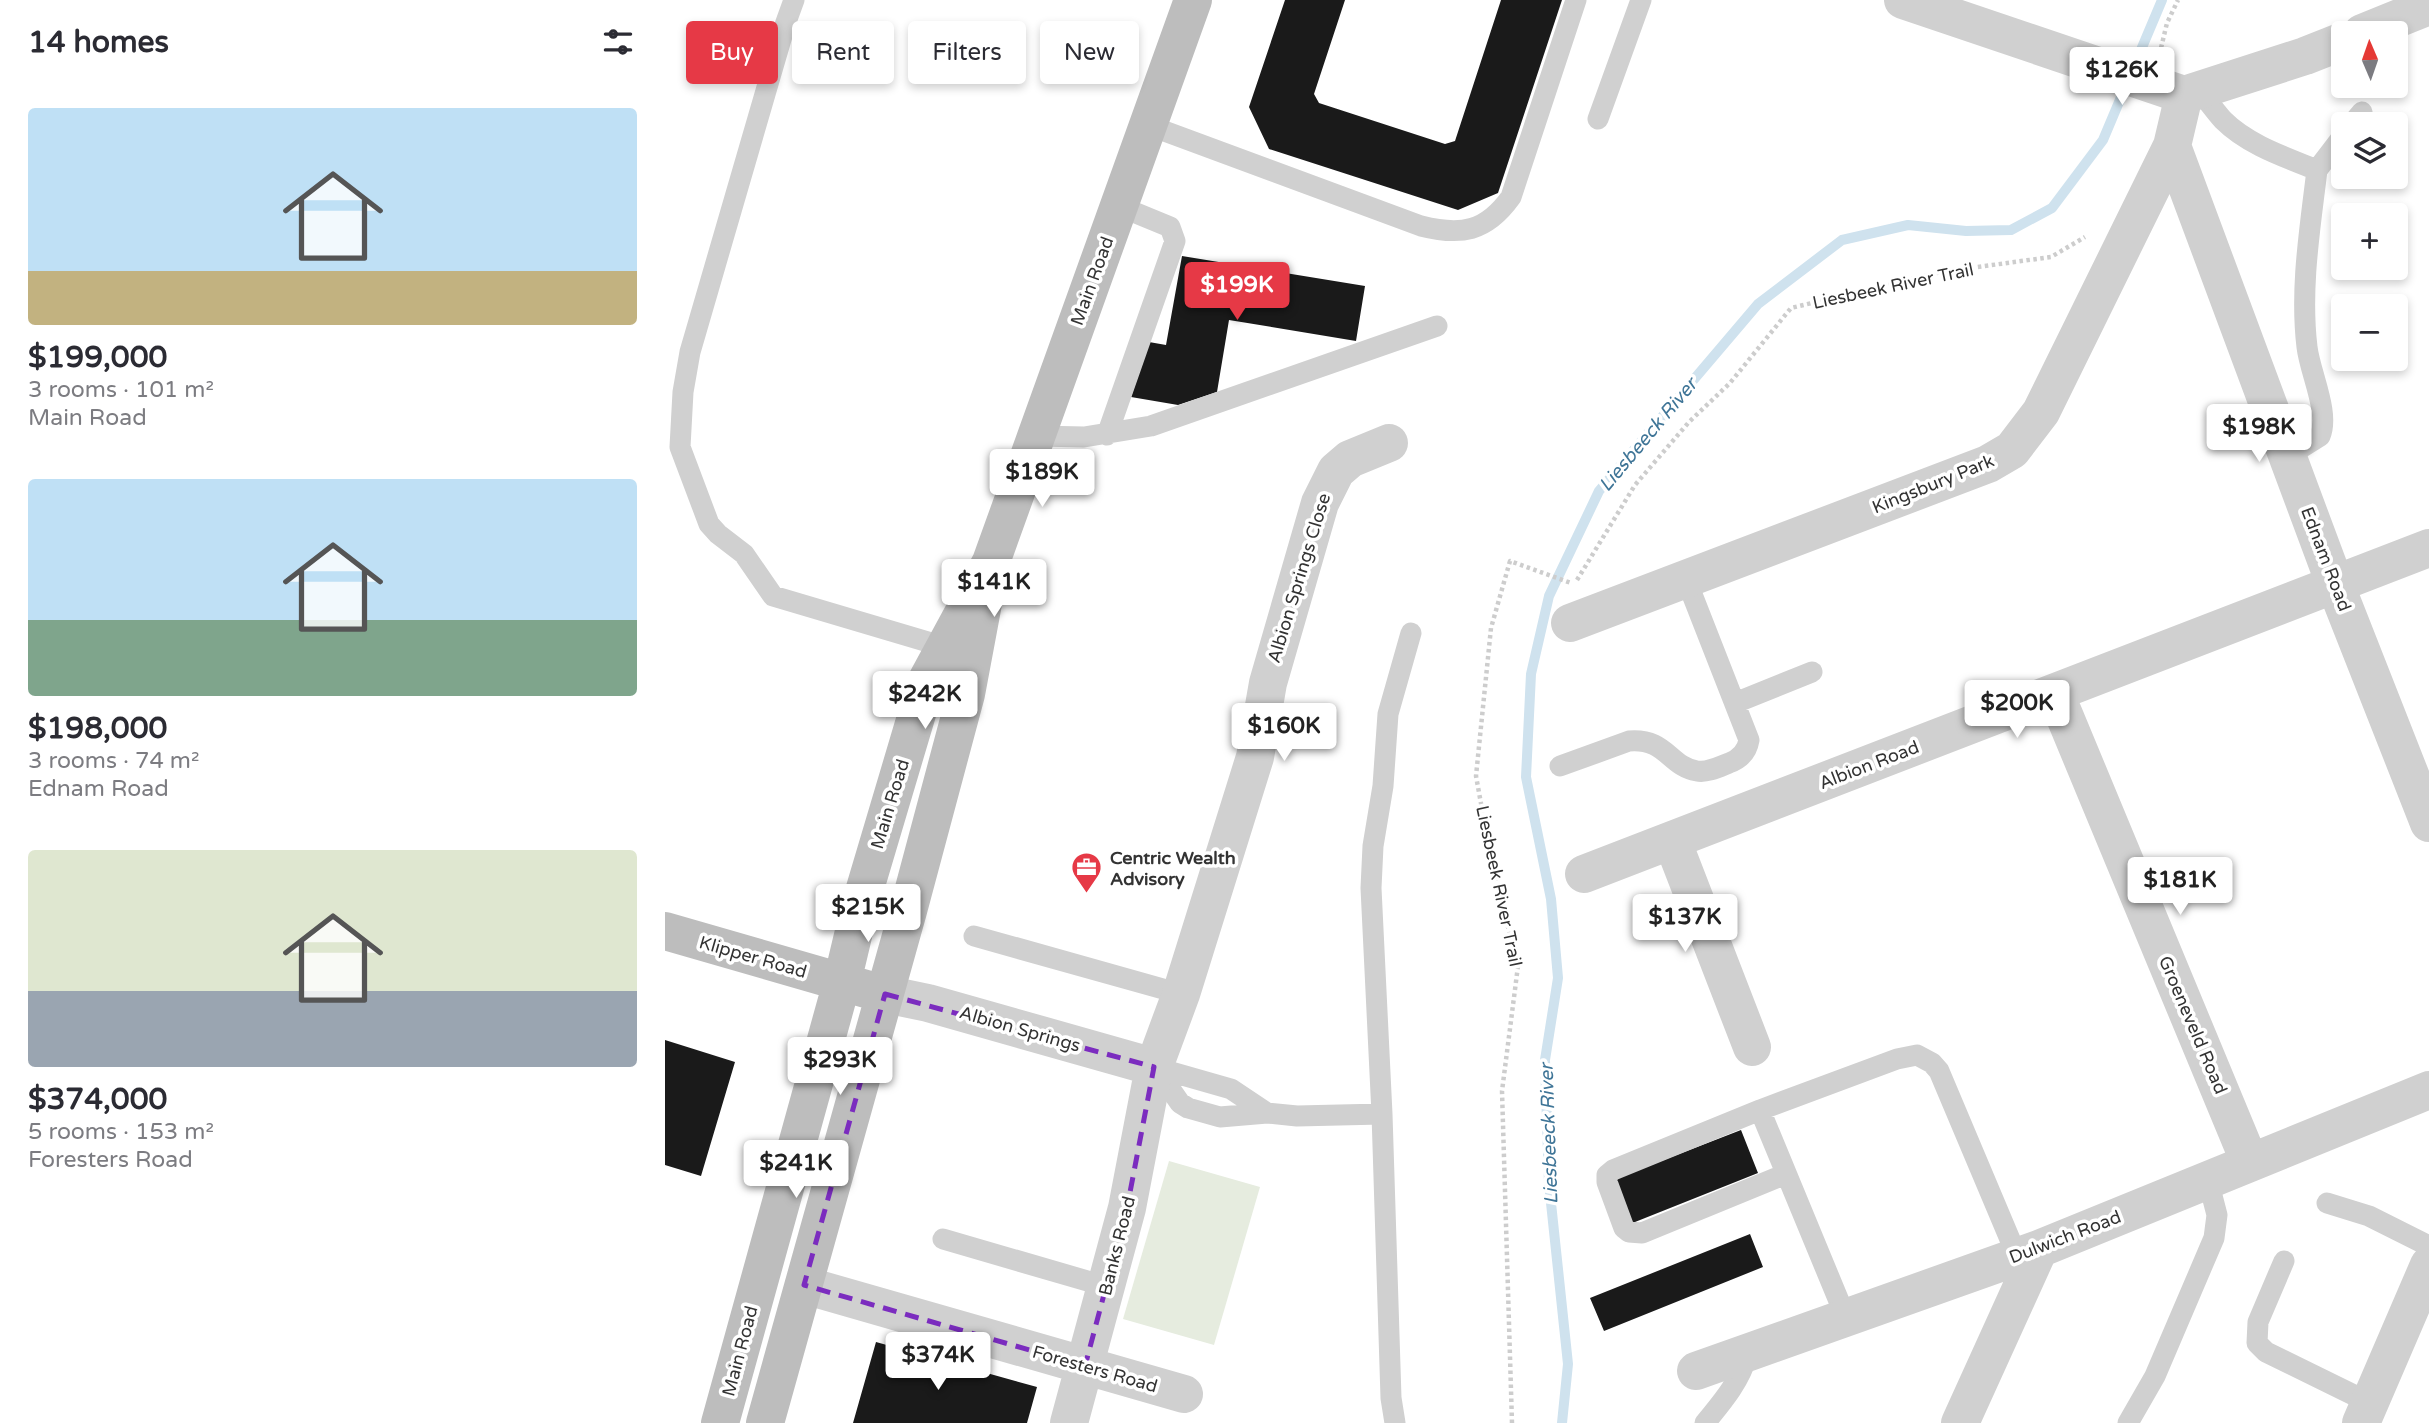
<!DOCTYPE html>
<meta charset="utf-8">
<style>
body{margin:0;font-family:"Varela Round",sans-serif;background:#f2f2f3;color:#2b2b33;height:100vh;display:flex;flex-direction:column;font-size:26px;white-space:nowrap}
*{box-sizing:border-box;margin:0}
p{font-size:23px;color:#7c7c81}
.icon{flex:none;width:38px;height:38px;fill:none;stroke:currentColor;stroke-width:2;stroke-linecap:round;stroke-linejoin:round}
.map{position:relative;flex:1;overflow:hidden}
.sheet{display:flex;flex-direction:column;background:#fff;width:665px}
.sheet>*{flex:none}
.hud{position:absolute;left:21px;top:21px;width:665px;height:63px;display:flex;gap:14px}
.needle{width:46px;rotate:358deg}
.tools{position:absolute;left:1666px;top:21px;display:grid;gap:14px}
.tools a{display:grid;place-items:center;width:77px;height:77px;border-radius:7px;background:#fff;box-shadow:0 4px 10px #0003;font-size:35px}
.price{position:absolute;translate:-50% -60px;padding:0 16px;border-radius:7px;background:#fff;color:#222;font-size:23px;line-height:46px;filter:drop-shadow(0 2px 4px #0008)}
.price::after{content:'';position:absolute;left:50%;top:42px;width:21px;height:16px;margin-left:-10px;background:inherit;clip-path:polygon(0 0,100% 0,50% 100%)}
.price.current{background:#e63946;color:#fff}
ul{padding:0;list-style:none}
li{display:grid;align-content:center;gap:14px;height:371px;padding:0 28px}
li span{display:grid;place-items:center;height:217px;border-radius:7px;color:#555}
li>.icon{margin-inline-start:auto}
span .icon{width:126px;height:126px;fill:#fffc;stroke-width:1}
li b{font-size:30px}
h2{display:flex;justify-content:space-between;align-items:center;height:84px;padding:0 28px;font-size:30px}
.tag{padding:0 24px;border-radius:7px;background:#fff;box-shadow:0 4px 10px #0003;font-size:24px;line-height:63px}
.tag.current{background:#e63946;color:#fff}
main{display:flex;flex:1;min-height:0}
.map>svg:first-child{display:block}
.green{fill:#e6ecdf}
.lines{fill:none;stroke-linecap:round;stroke-linejoin:round}
.stream{stroke:#cfe2ee;stroke-width:10}
.building{fill:#1a1a1a}
.path{stroke:#cdcdcd;stroke-width:4.5;stroke-dasharray:3.5 3.5;stroke-linecap:butt}
.service{stroke:#d0d0d0;stroke-width:21}
.minor{stroke:#d0d0d0;stroke-width:38}
.secondary{stroke:#bdbdbd;stroke-width:38}
.marked{fill:none;stroke:#7b2cbf;stroke-width:5;stroke-dasharray:14 9;stroke-linejoin:round}
.labels{text-anchor:middle;dominant-baseline:central;stroke-width:7;stroke-linejoin:round;paint-order:stroke}
.street-label{font-size:18px;fill:#333;stroke:#fff}
.poi-label{font-size:18px;font-weight:bold;fill:#333;stroke:#fff;text-anchor:start}
.water-label{font-size:19px;font-style:italic;fill:#3f7597;stroke:#fff}
</style>
<main>
<section class="sheet">
<h2>14 homes<svg class="icon" aria-label="filters" viewBox="0 0 24 24"><path d="M4 7h16M4 17h16"/><circle cx="9" cy="7" r="2"/><circle cx="15" cy="17" r="2"/></svg></h2>
<ul>
<li><span style="background:linear-gradient(#bfe0f5 75%,#c2b280 0)"><svg class="icon" aria-label="home" viewBox="0 0 24 24"><path d="M3 11l9-7 9 7M6 9v11h12V9"/></svg></span><div><b>$199,000</b><p>3 rooms · 101 m²</p><p>Main Road</p></div></li>
<li><span style="background:linear-gradient(#bfe0f5 65%,#7fa58c 0)"><svg class="icon" aria-label="home" viewBox="0 0 24 24"><path d="M3 11l9-7 9 7M6 9v11h12V9"/></svg></span><div><b>$198,000</b><p>3 rooms · 74 m²</p><p>Ednam Road</p></div></li>
<li><span style="background:linear-gradient(#dfe7d0 65%,#9aa5b1 0)"><svg class="icon" aria-label="home" viewBox="0 0 24 24"><path d="M3 11l9-7 9 7M6 9v11h12V9"/></svg></span><div><b>$374,000</b><p>5 rooms · 153 m²</p><p>Foresters Road</p></div></li>
</ul>
</section>
<div class="map">
<svg width="1764" height="1423" viewBox="0 0 1764 1423">
<rect width="100%" height="100%" fill="#fff"/>
<path class="green" d="M504 1161 595 1187 549 1345 458 1319Z"/>
<g class="lines">
<path class="stream" d="M897 1423 903 1364 884 1184 880 1060 893 978 886 899 861 777 866 674 884 596 934 491 1093 304 1177 240 1243 225 1301 231 1346 230 1387 208 1438 140 1497 0"/>
</g>
<path class="building" d="M620 0H680L649 94 654 103 780 144 790 141 836 0H897L833 193 793 210 604 149 584 107Z
M517 256 700 286 691 341 564 320 552 392 513 405 466 397 484 342 501 345Z
M0 1040 70 1062 36 1176 0 1165Z
M1076 1130 1093 1173 965 1224 947 1180Z
M1085 1234 1098 1267 939 1331 925 1298Z
M211 1342 372 1387 362 1423H188Z"/>
<g class="lines">
<path class="path" d="M1496 48 1502 23 1513 0
M912 580 970 485 1024 422 1065 383 1126 308 1276 272 1386 257 1420 237
M847 1423 837 1091 853 966 827 864 811 776 826 628 845 561 906 583"/>
<path class="service" d="M129 0 121 22 25 352 18 392 15 447 44 524 53 534 79 554 108 596 280 647
M1534 90C1542 100 1550 111 1558 120 1583 145 1620 157 1652 170 1645 229 1635 288 1642 347 1645 373 1665 413 1655 436L1623 456
M933 119 976 0
M1687 124 1697 112
M483 125 756 226C796 236 821 232 846 197L911 0
M1652 170 1678 136
M442 435 510 241 505 227 454 206
M372 436 419 437 486 426 772 326
M1070 703 1147 672
M895 766 964 741C1002 738 1003 766 1032 771 1042 773 1054 767 1064 763 1075 759 1082 752 1084 740L1021 579
M309 936 516 994
M489 1067 566 1089 602 1113
M490 1067 515 1103 523 1108 555 1117 602 1113 632 1116 717 1114
M1095 1110 1181 1318
M1121 1174 977 1233 964 1232 959 1228 942 1182V1175L948 1170 1095 1110 1232 1059 1252 1055 1267 1063 1274 1071 1352 1256
M1662 1203 1704 1216 1764 1246
M278 1239 443 1287
M1619 1261 1593 1322 1592 1343 1601 1352 1705 1403
M730 1423 726 1398 717 1114 706 888 708 846 718 786 723 714 746 633
M1040 1423C1059 1400 1075 1381 1083 1353
M1463 1423 1490 1376 1549 1238 1552 1215 1543 1180"/>
<path class="minor" d="M1238 0 1519 95 1640 56 1678 41
M1697 33 1764 6
M1519 95 1507 146 1670 584 1764 823
M905 623 1323 464 1347 450 1376 412 1507 146
M1390 693 1585 1163
M1007 840 1087 1047
M919 874 1764 548
M220 994 263 1003 489 1067
M139 1285 519 1394
M1031 1371 1374 1249 1764 1090
M404 1423 462 1208 489 1067 516 994 590 757 603 683 655 503 671 471 685 459 724 443
M1295 1423 1374 1249
M1696 1423 1764 1265"/>
<path class="secondary" d="M0 931 201 989
M55 1423 177 982 196 902 262 680 326 562 528 0
M100 1423 243 911 301 694 319 598"/>
</g>
<path class="marked" d="M220 994 489 1067 462 1208 420 1366 139 1285Z"/>
<defs>
<symbol id="office-pin" viewBox="-11 -11 22 30"><path d="M0 17L-7.5 6A9.5 9.5 0 1 1 7.5 6Z" fill="#e63946" stroke="#fff"/><path d="M-6-3h4V-5.5h4V-3h4V5H-6ZM-1-4.5V-3h2v-1.5ZM-6 0V1H6V0Z" fill="#fff"/></symbol>
</defs>
<g fill-rule="evenodd">
<use href="#office-pin" x="404" y="850" width="35" height="47"/>
</g>
<g class="labels">
<g class="street-label">
<text transform="translate(427 281) rotate(-70)">Main Road</text>
<text transform="translate(1228 286) rotate(-12)">Liesbeek River Trail</text>
<text transform="translate(1268 484) rotate(-22)">Kingsbury Park</text>
<text transform="translate(1661 559) rotate(69)">Ednam Road</text>
<text transform="translate(634 578) rotate(-73)">Albion Springs Close</text>
<text transform="translate(1204 765) rotate(-21)">Albion Road</text>
<text transform="translate(225 804) rotate(-73)">Main Road</text>
<text transform="translate(834 886) rotate(78)">Liesbeek River Trail</text>
<text transform="translate(88 957) rotate(16)">Klipper Road</text>
<text transform="translate(1528 1025) rotate(67)">Groeneveld Road</text>
<text transform="translate(355 1029) rotate(16)">Albion Springs</text>
<text transform="translate(1400 1237) rotate(-21)">Dulwich Road</text>
<text transform="translate(452 1246) rotate(-76)">Banks Road</text>
<text transform="translate(75 1351) rotate(-75)">Main Road</text>
<text transform="translate(430 1369) rotate(16)">Foresters Road</text>
</g>
<g class="poi-label">
<text x="445" y="858">Centric Wealth<tspan x="445" dy="21">Advisory</tspan></text>
</g>
<g class="water-label">
<text transform="translate(983 435) rotate(-50)">Liesbeeck River</text>
<text transform="translate(884 1134) rotate(-92)">Liesbeeck River</text>
</g>
</g>
</svg>
<div class="tools">
<a><svg class="needle" viewBox="-14 -14 28 28"><path d="M0-13l5 13h-10z" fill="#e53935"/><path d="M0 13l5-13h-10z" fill="#7c7c81"/></svg></a>
<a><svg class="icon" aria-label="layers" viewBox="0 0 24 24"><path d="M12 4l9 5-9 5-9-5zM3 14l9 5 9-5"/></svg></a>
<a>+</a>
<a>−</a>
</div>
<b class="price" style="left:1457px;top:107px">$126K</b>
<b class="price current" style="left:572px;top:322px">$199K</b>
<b class="price" style="left:1594px;top:464px">$198K</b>
<b class="price" style="left:377px;top:509px">$189K</b>
<b class="price" style="left:329px;top:619px">$141K</b>
<b class="price" style="left:260px;top:731px">$242K</b>
<b class="price" style="left:1352px;top:740px">$200K</b>
<b class="price" style="left:619px;top:763px">$160K</b>
<b class="price" style="left:1515px;top:917px">$181K</b>
<b class="price" style="left:203px;top:944px">$215K</b>
<b class="price" style="left:1020px;top:954px">$137K</b>
<b class="price" style="left:175px;top:1097px">$293K</b>
<b class="price" style="left:131px;top:1200px">$241K</b>
<b class="price" style="left:273px;top:1392px">$374K</b>
<div class="hud">
<a class="tag current">Buy</a>
<a class="tag">Rent</a>
<a class="tag">Filters</a>
<a class="tag">New</a>
</div>
</div>
</main>
